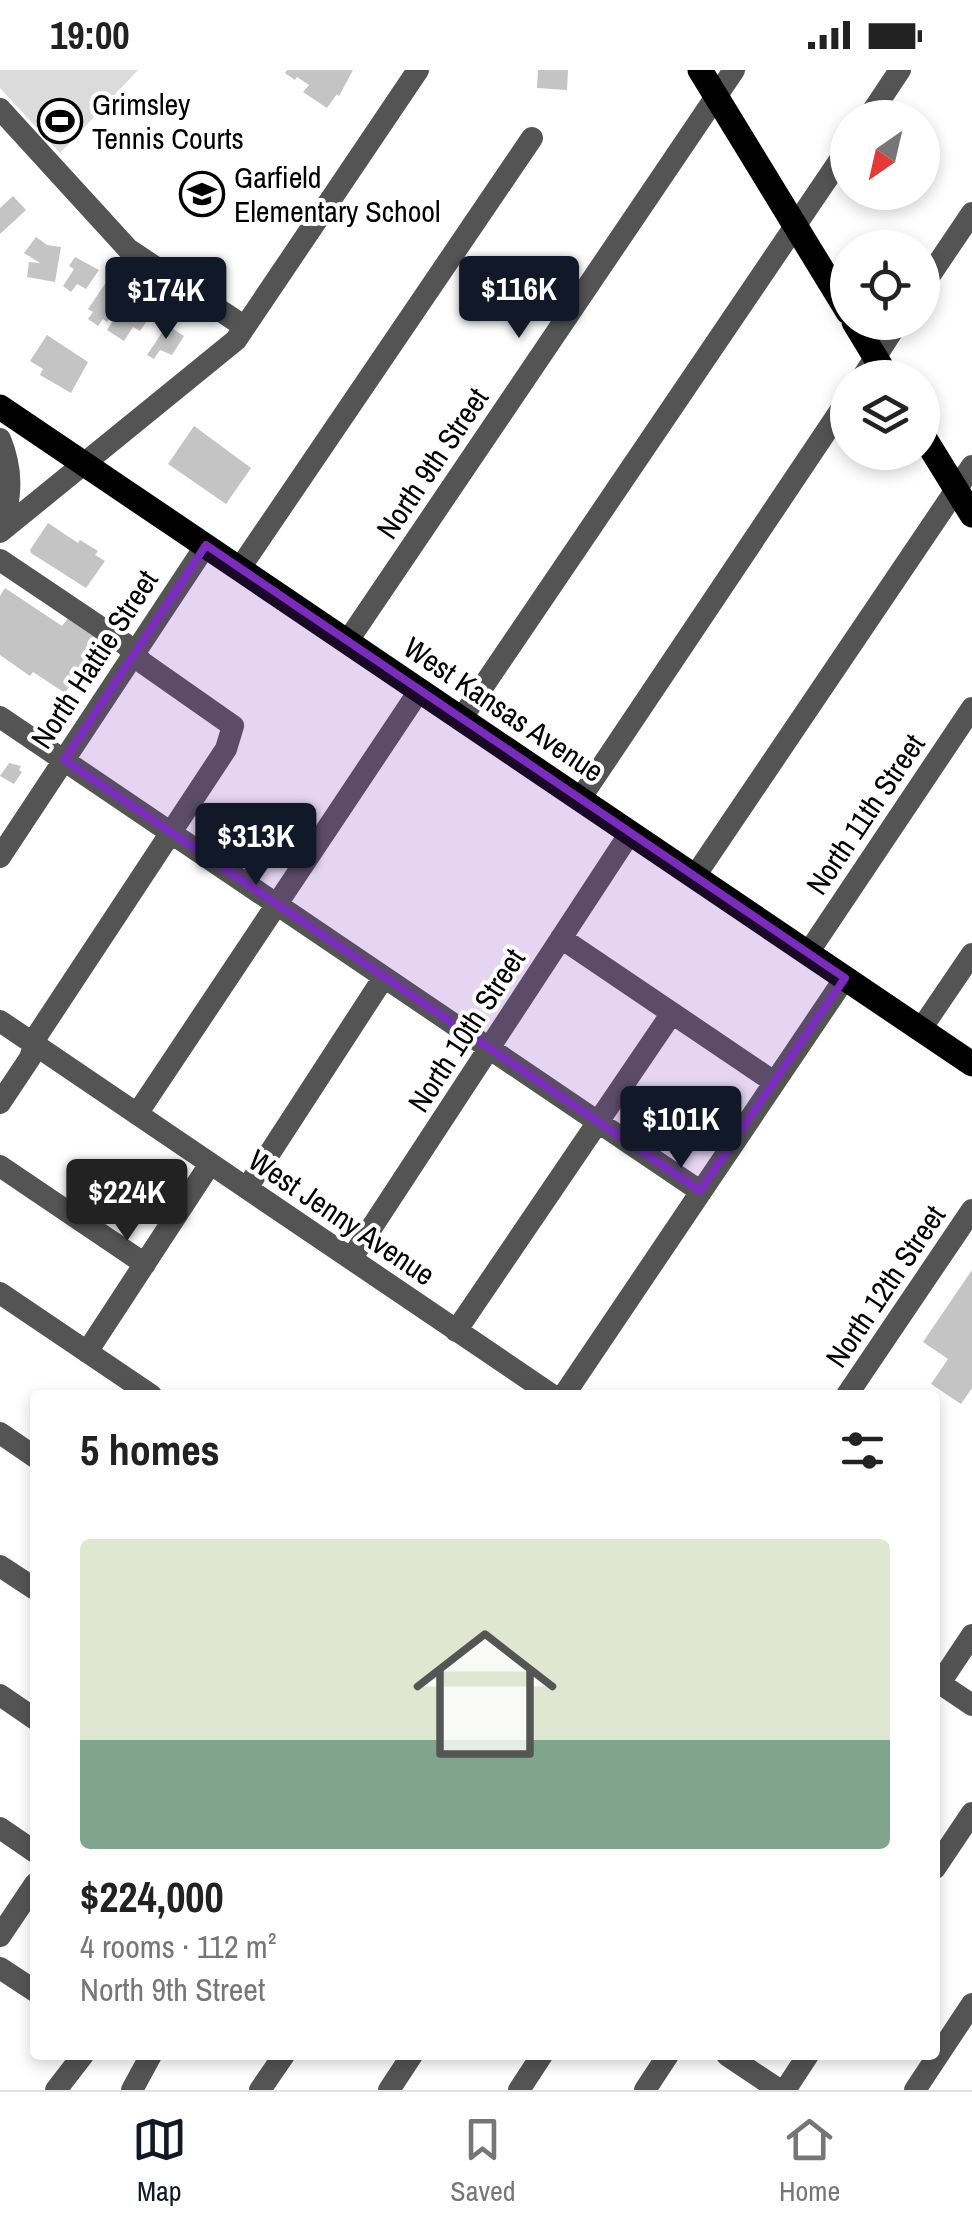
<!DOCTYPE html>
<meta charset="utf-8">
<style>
body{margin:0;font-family:"Archivo Narrow",sans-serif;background:#f6f6f6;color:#222;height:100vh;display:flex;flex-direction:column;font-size:38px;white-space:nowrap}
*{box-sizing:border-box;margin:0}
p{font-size:32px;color:#767676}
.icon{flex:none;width:55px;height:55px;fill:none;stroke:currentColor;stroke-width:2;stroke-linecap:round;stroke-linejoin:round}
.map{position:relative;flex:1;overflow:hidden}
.sheet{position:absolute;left:30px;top:1320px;width:910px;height:670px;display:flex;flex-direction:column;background:#fff;border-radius:10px;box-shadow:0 5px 15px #0003}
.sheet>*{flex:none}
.needle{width:65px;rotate:214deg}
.fabs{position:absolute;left:830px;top:30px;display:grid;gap:20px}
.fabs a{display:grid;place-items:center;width:110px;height:110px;border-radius:50%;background:#fff;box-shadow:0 5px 15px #0003;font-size:50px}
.price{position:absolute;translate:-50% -85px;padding:0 22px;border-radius:10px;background:#111827;color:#fff;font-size:32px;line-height:65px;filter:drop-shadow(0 2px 5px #0008)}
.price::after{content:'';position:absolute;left:50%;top:60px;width:30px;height:22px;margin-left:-15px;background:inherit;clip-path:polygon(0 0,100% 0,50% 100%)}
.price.active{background:#222;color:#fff}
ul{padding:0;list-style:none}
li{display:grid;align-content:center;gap:20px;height:530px;padding:0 50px}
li+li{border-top:2px solid #e0e0e0}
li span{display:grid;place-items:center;height:310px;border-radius:10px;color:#555}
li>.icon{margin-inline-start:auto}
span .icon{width:180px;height:180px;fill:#fffc;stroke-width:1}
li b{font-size:42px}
h2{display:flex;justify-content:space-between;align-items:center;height:120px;padding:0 50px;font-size:42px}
.status{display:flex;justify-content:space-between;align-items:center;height:70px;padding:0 50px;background:#fff;direction:ltr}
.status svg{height:28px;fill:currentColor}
.tab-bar{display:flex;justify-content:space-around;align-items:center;height:140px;border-top:2px solid #e0e0e0;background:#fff;font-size:28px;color:#767676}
.tab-bar a{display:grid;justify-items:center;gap:5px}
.tab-bar .active{color:#111827}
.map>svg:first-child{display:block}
.green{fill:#dbdbdb}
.building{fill:#c4c4c4}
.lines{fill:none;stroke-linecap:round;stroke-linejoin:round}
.minor{stroke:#545454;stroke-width:22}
.major{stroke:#000;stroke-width:25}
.marked{fill:#7b2cbf;fill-opacity:0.2;stroke:#7b2cbf;stroke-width:8;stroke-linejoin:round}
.labels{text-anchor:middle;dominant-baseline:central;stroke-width:8;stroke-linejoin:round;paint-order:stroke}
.poi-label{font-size:30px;fill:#000;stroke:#fff;text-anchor:start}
.street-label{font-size:30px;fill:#000;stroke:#fff}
</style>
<div class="status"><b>19:00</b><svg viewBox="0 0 49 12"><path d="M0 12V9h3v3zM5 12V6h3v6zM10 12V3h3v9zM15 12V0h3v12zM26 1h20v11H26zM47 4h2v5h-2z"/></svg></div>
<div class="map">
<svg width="972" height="2020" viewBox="0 0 972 2020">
<rect width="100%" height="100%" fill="#fff"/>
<path class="green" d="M0 0H138L60 83 0 18Z"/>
<path class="building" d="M287 0H353L339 26 337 24 327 38 303 22 309 15 297 7 295 10 285 3Z
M538 0H568L567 20 537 18Z
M13 126 26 140 0 164V138Z
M36 167 47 175 61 177 55 212 27 207 29 192 40 193 24 183Z
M75 187 99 200 86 219 77 214 71 222 63 216 74 199 69 196Z
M107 211 121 217 119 220 126 224 107 252 103 249 98 256 88 249 93 242 88 239Z
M135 224 142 228 139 233 153 242 140 261 133 257 124 271 107 260 129 226 132 228Z
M167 255 184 266 172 285 160 280 154 289 147 285Z
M47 265 88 292 71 323 40 305 43 299 30 291Z
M194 356 251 398 226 434 168 394Z
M48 453 78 473 80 470 98 481 95 485 105 491 86 518 31 483 30 480Z
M5 518 62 556 69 547 111 575 94 599 85 593 65 623 33 602 30 606 0 585V526Z
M9 693 21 696 19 700 22 702 14 714 0 706Z
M972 1200V1318L961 1334 931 1314 948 1289 923 1272Z"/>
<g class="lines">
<path class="minor" d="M0 39 128 179 245 257
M868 48 900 0
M922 217 972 143
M862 308 898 252
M0 369C13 401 11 424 3 457
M0 462 236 270 418 0
M0 490 125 574 143 593 233 656 226 679 38 964 30 988 0 1033
M240 498 532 68
M347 572 734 0
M0 647 700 1121
M461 649 848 78
M580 729 848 329
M0 787 206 475
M695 806 972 396
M561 868 774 1012
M808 883 972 638
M0 951 552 1325
M921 959 972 884
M137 1044 419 621
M0 1096 145 1194
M247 1118 384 907
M351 1189 630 763
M0 1223 151 1325
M456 1261 672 943
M87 1282 210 1094
M564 1325 845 908
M847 1325 972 1140
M0 1363 35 1387
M0 1496 35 1519
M935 1610 972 1635
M935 1615 940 1613 972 1565
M0 1625 35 1649
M0 1758 35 1782
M935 1798 972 1743
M0 1866 35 1814
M0 1898 35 1921
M727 1985 779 2020
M56 2020 83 1985
M132 2020 151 1985
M260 2020 284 1985
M389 2020 412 1985
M519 2020 542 1985
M645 2020 668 1985
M785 2020 808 1985
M915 2020 972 1934"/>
<path class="major" d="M700 0 848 242
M854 252 888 308
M0 337 972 994
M922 364 972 445"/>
</g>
<path class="marked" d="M206 475 845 908 700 1121 64 690Z"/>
<defs>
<symbol id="stadium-ring" viewBox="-11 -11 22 22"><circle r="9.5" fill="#fff" stroke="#000" stroke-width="1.5"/><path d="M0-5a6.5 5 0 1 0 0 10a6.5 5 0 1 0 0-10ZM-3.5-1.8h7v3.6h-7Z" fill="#000"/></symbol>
<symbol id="school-ring" viewBox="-11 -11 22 22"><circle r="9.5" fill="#fff" stroke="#000" stroke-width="1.5"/><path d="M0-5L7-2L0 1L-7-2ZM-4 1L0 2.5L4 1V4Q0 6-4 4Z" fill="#000"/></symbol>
</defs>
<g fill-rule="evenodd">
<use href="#stadium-ring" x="35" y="26" width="50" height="50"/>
<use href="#school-ring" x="177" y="99" width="50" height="50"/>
</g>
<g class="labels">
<g class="poi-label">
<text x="92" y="34">Grimsley<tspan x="92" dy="34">Tennis Courts</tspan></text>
<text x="234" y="107">Garfield<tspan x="234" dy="34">Elementary School</tspan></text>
</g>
<g class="street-label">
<text transform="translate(432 393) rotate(-56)">North 9th Street</text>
<text transform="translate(94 589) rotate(-57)">North Hattie Street</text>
<text transform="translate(504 639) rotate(34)">West Kansas Avenue</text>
<text transform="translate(865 744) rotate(-56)">North 11th Street</text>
<text transform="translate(466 960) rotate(-57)">North 10th Street</text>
<text transform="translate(342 1147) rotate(34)">West Jenny Avenue</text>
<text transform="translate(885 1216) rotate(-56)">North 12th Street</text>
</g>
</g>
</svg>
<div class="fabs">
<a><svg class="needle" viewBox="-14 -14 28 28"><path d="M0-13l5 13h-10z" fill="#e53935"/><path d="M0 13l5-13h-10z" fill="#767676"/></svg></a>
<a><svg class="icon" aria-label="locate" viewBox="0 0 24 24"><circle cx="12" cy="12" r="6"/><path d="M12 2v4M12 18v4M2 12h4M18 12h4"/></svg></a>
<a><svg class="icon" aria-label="layers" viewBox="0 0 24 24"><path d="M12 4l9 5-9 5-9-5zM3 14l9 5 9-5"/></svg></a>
</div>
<b class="price" style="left:519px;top:271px">$116K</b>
<b class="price" style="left:166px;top:272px">$174K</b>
<b class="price" style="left:256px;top:818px">$313K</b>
<b class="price" style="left:681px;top:1101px">$101K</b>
<b class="price active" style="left:127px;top:1174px">$224K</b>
<section class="sheet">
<h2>5 homes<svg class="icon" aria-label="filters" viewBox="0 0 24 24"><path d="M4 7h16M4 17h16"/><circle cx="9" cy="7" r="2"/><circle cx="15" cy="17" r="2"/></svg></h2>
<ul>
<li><span style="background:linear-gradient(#dfe7d0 65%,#7fa58c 0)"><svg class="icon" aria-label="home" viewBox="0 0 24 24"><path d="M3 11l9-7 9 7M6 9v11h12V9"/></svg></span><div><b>$224,000</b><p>4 rooms · 112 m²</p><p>North 9th Street</p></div></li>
</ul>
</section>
</div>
<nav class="tab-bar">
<a class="active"><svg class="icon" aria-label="map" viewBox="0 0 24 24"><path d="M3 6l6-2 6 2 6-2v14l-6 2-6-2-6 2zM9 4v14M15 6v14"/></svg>Map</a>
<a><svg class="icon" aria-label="saved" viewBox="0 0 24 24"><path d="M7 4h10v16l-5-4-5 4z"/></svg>Saved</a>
<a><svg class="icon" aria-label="home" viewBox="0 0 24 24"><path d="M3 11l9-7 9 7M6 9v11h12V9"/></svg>Home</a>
</nav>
